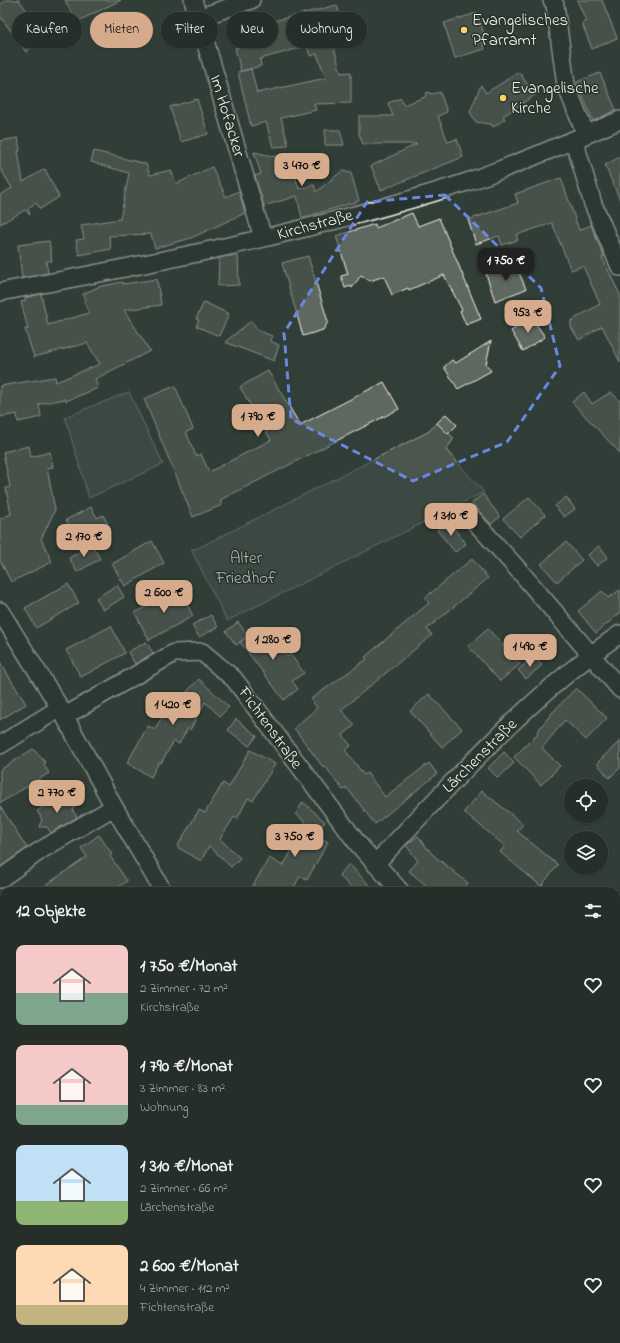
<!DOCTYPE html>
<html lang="de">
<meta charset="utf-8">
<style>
body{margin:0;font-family:"Indie Flower",sans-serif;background:#323a36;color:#f1f3f6;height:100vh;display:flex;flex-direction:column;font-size:15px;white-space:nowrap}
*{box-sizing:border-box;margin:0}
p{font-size:13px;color:#a4a8a8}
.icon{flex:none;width:22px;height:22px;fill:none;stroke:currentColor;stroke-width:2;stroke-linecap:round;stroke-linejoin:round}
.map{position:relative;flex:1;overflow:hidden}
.panel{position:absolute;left:0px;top:887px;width:620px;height:456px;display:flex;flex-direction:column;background:#262e2a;border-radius:12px 12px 0 0;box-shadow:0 1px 3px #0004,0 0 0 1px #424a47}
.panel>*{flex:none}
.guide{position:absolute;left:12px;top:12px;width:400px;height:36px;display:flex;gap:8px}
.controls{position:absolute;left:564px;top:779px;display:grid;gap:8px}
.controls a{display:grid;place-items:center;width:44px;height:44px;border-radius:50%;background:#262e2a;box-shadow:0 1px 3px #0004,0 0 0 1px #424a47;font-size:20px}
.price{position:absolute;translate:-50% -34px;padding:0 9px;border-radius:8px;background:#d6ab8b;color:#111;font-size:13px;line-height:26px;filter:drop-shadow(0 1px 2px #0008)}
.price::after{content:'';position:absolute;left:50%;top:24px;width:12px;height:9px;margin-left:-6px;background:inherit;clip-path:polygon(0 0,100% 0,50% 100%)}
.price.active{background:#222;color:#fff}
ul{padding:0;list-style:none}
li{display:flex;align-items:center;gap:12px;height:100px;padding:0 16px}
li span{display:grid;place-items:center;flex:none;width:112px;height:80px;border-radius:8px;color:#555}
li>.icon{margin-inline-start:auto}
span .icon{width:48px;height:48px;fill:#fffc;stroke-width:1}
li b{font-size:17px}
h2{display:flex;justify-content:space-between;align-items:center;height:48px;padding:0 16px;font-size:17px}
.tag{padding:0 14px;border-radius:18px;background:#262e2a;box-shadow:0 1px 3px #0004,0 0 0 1px #424a47;font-size:14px;line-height:36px}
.tag.active{background:#d6ab8b;color:#111}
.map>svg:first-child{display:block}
.green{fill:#4c564f;stroke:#a0a49c}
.building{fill:#5f6861;stroke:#f4f1e8}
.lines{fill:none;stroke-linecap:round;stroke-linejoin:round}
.minor-casing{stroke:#f4f1e8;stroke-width:20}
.minor{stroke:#26332d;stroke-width:17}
.marked{fill:none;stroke:#6887de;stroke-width:3;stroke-dasharray:8 5;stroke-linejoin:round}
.poi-dot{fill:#ffd166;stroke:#26332d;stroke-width:1.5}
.labels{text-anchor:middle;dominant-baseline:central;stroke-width:3;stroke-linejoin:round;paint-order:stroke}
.poi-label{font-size:17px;fill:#f4f1e8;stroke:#26332d;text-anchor:start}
.street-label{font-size:17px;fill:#f4f1e8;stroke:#26332d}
.park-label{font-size:17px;fill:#b9bbb2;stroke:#26332d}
</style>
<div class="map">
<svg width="620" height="1343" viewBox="0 0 620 1343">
<rect width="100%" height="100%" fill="#323e38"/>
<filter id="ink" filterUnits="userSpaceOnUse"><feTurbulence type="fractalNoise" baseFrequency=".025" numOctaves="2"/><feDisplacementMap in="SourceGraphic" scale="8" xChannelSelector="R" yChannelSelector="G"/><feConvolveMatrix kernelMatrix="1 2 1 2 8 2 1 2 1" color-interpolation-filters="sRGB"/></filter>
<g filter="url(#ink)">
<path class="green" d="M129 392 163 464 89 498 65 417Z
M437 423 454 438 446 450 484 492 227 621 191 549H196L428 432Z
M0 1189 4 1194V1221L0 1224Z"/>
<path class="building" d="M6 0H19L46 37 26 52 0 16V5Z
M65 0H121L76 22Z
M577 0H602L617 38 592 49 582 23 586 21Z
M337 5 343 29 330 33 341 73 351 72V103L314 104 316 110 281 118 288 144 287 146 273 147 266 122 251 126 238 72 251 69 257 93 326 78 317 54 310 56 307 46 260 59 261 66 241 71 235 48 278 36 274 21Z
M477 13 485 37 481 39 485 49 455 58 444 23Z
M519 72 535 95 503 116 505 119 493 127 491 124 476 122 470 112 481 85 486 93Z
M600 73 616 110 593 121 577 82Z
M427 92 432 94 440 92 447 112 438 116 448 142 457 139 463 157 381 190 371 166 417 144H363L359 134V116H393L388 103 401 98 403 105 425 97Z
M197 99 208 134 181 142 170 107Z
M325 130H340L344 145H325Z
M18 138 20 151H18L23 182 45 169 59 197 40 209 36 203 28 208 30 215 25 210 0 224V195L12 188 0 168V141Z
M94 151 146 164 150 175 171 170 176 184 212 167 226 197 239 191 245 213 191 238 155 248 151 234 109 236 111 249 79 255 76 240 84 239 81 225 120 219 129 173 91 162Z
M254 152 290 160 299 189 314 185 316 192 342 171 351 173 359 201 302 218 297 196 264 206 255 176 261 174Z
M620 157V200L605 165Z
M561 178 579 230 591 225 604 257H602L620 295V362L602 326 579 340 571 327V321L600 304 583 266 571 270 552 223 516 235 518 240 502 245 499 236 476 244 468 220 518 203 515 194Z
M412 213 418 226 439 218 481 319 466 325 460 311 462 310 444 275 409 290 408 288 392 295 384 276 370 281 361 275 352 288 351 286 345 288 341 276 348 274 336 236 375 224 376 228Z
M49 241 52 261H46L48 273 22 278 18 245Z
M228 256H238L239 285 218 286 219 258Z
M308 256 328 322 323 330 303 336 282 263Z
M515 263 526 289 495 301 486 274Z
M157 279 161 305 124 310 150 351 95 379 98 388 66 401 65 399 39 404 41 417 18 422 17 414 0 417V386L55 377 56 382 100 364 87 343 34 357 25 329H28L21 302 25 301V298L41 294 48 325 89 313 84 301 86 300 83 294 98 287 122 282 123 284Z
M204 302 229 314 219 336 196 326 199 320 196 319Z
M532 318 545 337 523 351 511 331Z
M251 321 259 331 272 336 270 341 279 345 274 361 225 342Z
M491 341 486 364 491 371 458 389 444 367 452 360 456 363Z
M268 371 300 425 384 382 399 409 220 500 222 505 193 517 144 399 175 386 193 429 186 432 196 456 201 454 209 472 271 440 240 387Z
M584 392 592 404 611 392 620 401V453L572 402Z
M446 414 457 425 448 434 437 423Z
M29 446 31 457 50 452 53 467 47 468 55 510 41 539 52 562 11 582 0 560V519L11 514 6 488 10 487 3 452Z
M483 494 500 517 491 524 472 503Z
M529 497 545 515 520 537 503 519Z
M566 497 575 509 564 517 555 506Z
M91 507 97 518 103 515 110 528 79 544 66 520Z
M448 521 466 544 455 552 437 530Z
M152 541 164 563 125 586 112 564Z
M566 542 582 560 557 582 541 564Z
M92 545 100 559 77 572 69 558Z
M599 546 608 557 597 566 588 555Z
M472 559 488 578 427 629 432 635 341 710 355 725 343 735 351 746 345 750 364 775 367 773 385 797 429 763 437 774 375 824 347 788 343 790 325 766 323 767 294 728 317 708 311 699 367 659 365 657 429 603 425 598Z
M68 584 79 603 36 628 25 608Z
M117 585 124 597 103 610 96 598Z
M179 589 193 616 149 640 135 613Z
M620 590V613L596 633 578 611 602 591 608 598Z
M211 615 218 627 199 637 192 625Z
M238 622 248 636 236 645 226 631Z
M263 625 287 657 290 654 304 673 292 681 298 689 284 700 240 642Z
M111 626 125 653 81 677 66 650Z
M488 629 520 664 500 681 468 646Z
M146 642 153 653 135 664 128 652Z
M534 656 542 665 526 679 518 670Z
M0 662 26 704 0 720Z
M199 679 229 707 220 716 205 702 190 730 188 728 179 744 174 741 161 763 159 762 151 777 127 763 148 726 155 730 175 693 182 697Z
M576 688 607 718 586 740 565 720 542 748 560 766 541 785 514 757 538 733 537 732 552 713Z
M429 694 462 729 442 747 410 711Z
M236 719 257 736 249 746 228 730Z
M620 741V768L609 778 597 763Z
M33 749 45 762 44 765 49 773 0 803V770Z
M250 750 275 764 253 801 248 798 237 819 234 817 220 839 240 858 231 867 209 846 201 861 177 847 199 810 205 813 223 783 229 787Z
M504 752 514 763 498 778 488 768Z
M482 791 523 824 517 831 558 865 541 886 500 852 505 846 464 812Z
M63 794 68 802 76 803 73 811 77 817 51 833 47 827H39L42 819 37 811Z
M303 802 325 822 314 834 328 842 307 880 300 876 292 891H250L269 858 283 866 307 824 296 814Z
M0 806 27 848 0 867Z
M99 835 112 854 110 856 127 881 113 891H37L87 857 81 848Z
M418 836 432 854 468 883 462 891H433L409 871 418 861 406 845Z
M349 864 375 891H354L339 875Z"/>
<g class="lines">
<defs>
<path id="minor" d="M193 0 263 238
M552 0 555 5 566 85 586 135
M198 18 251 0
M574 140 593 204 620 267
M0 292C156 263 312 232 464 183 517 165 569 142 620 120
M469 515 523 575 620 689
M0 611 60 708 114 807 163 891
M65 716 174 653 202 652 234 679 358 844 400 891
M0 745 60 708
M375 864C452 783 528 697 620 634
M0 879 41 850 114 807
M616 1061 620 1057
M0 1063 4 1061
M616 1180 620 1176
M321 1339 327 1343
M297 1343 304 1339
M354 1343 357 1339"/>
</defs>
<use href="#minor" class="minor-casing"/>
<use href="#minor" class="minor"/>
</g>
</g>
<path d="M0 0H620V1343H0ZM445 195 541 288 560 366 507 442 413 481 291 419 284 333 367 202Z" fill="#323e38" fill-opacity=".55" fill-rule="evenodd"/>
<path class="marked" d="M445 195 541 288 560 366 507 442 413 481 291 419 284 333 367 202Z"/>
<g class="poi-dot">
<circle cx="464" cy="30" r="4"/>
<circle cx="503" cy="98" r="4"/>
</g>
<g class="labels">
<g class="poi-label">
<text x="472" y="20">Evangelisches<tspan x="472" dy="20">Pfarramt</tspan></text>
<text x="511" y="88">Evangelische<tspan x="511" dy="20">Kirche</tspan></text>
</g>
<g class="street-label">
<text transform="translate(227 116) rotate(73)">Im Hofacker</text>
<text transform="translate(315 225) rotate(-15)">Kirchstraße</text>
<text transform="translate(270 728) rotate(54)">Fichtenstraße</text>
<text transform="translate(480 756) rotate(-45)">Lärchenstraße</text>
</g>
<g class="park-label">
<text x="246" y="558">Alter<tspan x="246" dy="20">Friedhof</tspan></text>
</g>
</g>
</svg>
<div class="controls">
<a><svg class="icon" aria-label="locate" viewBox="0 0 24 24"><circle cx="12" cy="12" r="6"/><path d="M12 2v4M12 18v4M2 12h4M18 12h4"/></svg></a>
<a><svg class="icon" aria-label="layers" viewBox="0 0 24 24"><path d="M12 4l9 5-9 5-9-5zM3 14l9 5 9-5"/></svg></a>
</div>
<b class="price" style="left:302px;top:187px">3 470 €</b>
<b class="price active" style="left:506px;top:282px">1 750 €</b>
<b class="price" style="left:528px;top:334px">953 €</b>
<b class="price" style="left:258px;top:438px">1 790 €</b>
<b class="price" style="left:451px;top:537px">1 310 €</b>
<b class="price" style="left:84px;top:558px">2 170 €</b>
<b class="price" style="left:164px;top:614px">2 600 €</b>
<b class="price" style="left:273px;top:661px">1 280 €</b>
<b class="price" style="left:530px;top:668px">1 490 €</b>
<b class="price" style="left:173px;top:726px">1 420 €</b>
<b class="price" style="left:57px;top:814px">2 770 €</b>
<b class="price" style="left:295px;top:858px">3 750 €</b>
<div class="guide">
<a class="tag">Kaufen</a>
<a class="tag active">Mieten</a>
<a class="tag">Filter</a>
<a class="tag">Neu</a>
<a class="tag">Wohnung</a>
</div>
<section class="panel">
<h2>12 Objekte<svg class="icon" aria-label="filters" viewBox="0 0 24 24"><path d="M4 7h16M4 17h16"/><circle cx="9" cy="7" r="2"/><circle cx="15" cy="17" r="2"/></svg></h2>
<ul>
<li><span style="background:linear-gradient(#f6c9c9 60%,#7fa58c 0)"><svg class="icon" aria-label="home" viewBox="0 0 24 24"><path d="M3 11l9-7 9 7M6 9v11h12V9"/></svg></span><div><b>1 750 €/Monat</b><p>2 Zimmer · 72 m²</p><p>Kirchstraße</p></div><svg class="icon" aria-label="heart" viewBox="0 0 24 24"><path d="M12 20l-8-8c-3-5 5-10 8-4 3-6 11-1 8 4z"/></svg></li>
<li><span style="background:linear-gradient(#f6c9c9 75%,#7fa58c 0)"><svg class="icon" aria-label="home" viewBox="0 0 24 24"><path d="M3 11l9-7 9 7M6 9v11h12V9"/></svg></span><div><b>1 790 €/Monat</b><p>3 Zimmer · 83 m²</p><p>Wohnung</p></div><svg class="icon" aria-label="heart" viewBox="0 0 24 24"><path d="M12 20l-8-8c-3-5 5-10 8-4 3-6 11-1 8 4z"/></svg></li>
<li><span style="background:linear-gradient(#bfe0f5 70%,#8fb573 0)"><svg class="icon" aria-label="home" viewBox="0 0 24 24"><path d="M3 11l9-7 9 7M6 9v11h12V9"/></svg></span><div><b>1 310 €/Monat</b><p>2 Zimmer · 66 m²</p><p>Lärchenstraße</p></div><svg class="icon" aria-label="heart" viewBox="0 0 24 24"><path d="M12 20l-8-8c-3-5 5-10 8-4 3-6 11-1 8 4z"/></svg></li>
<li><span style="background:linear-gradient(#ffd9b3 75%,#c2b280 0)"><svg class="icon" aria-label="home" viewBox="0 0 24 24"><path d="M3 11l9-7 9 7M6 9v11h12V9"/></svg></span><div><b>2 600 €/Monat</b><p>4 Zimmer · 112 m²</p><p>Fichtenstraße</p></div><svg class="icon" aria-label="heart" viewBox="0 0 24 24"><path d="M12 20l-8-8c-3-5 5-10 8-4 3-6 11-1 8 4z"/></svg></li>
</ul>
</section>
</div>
